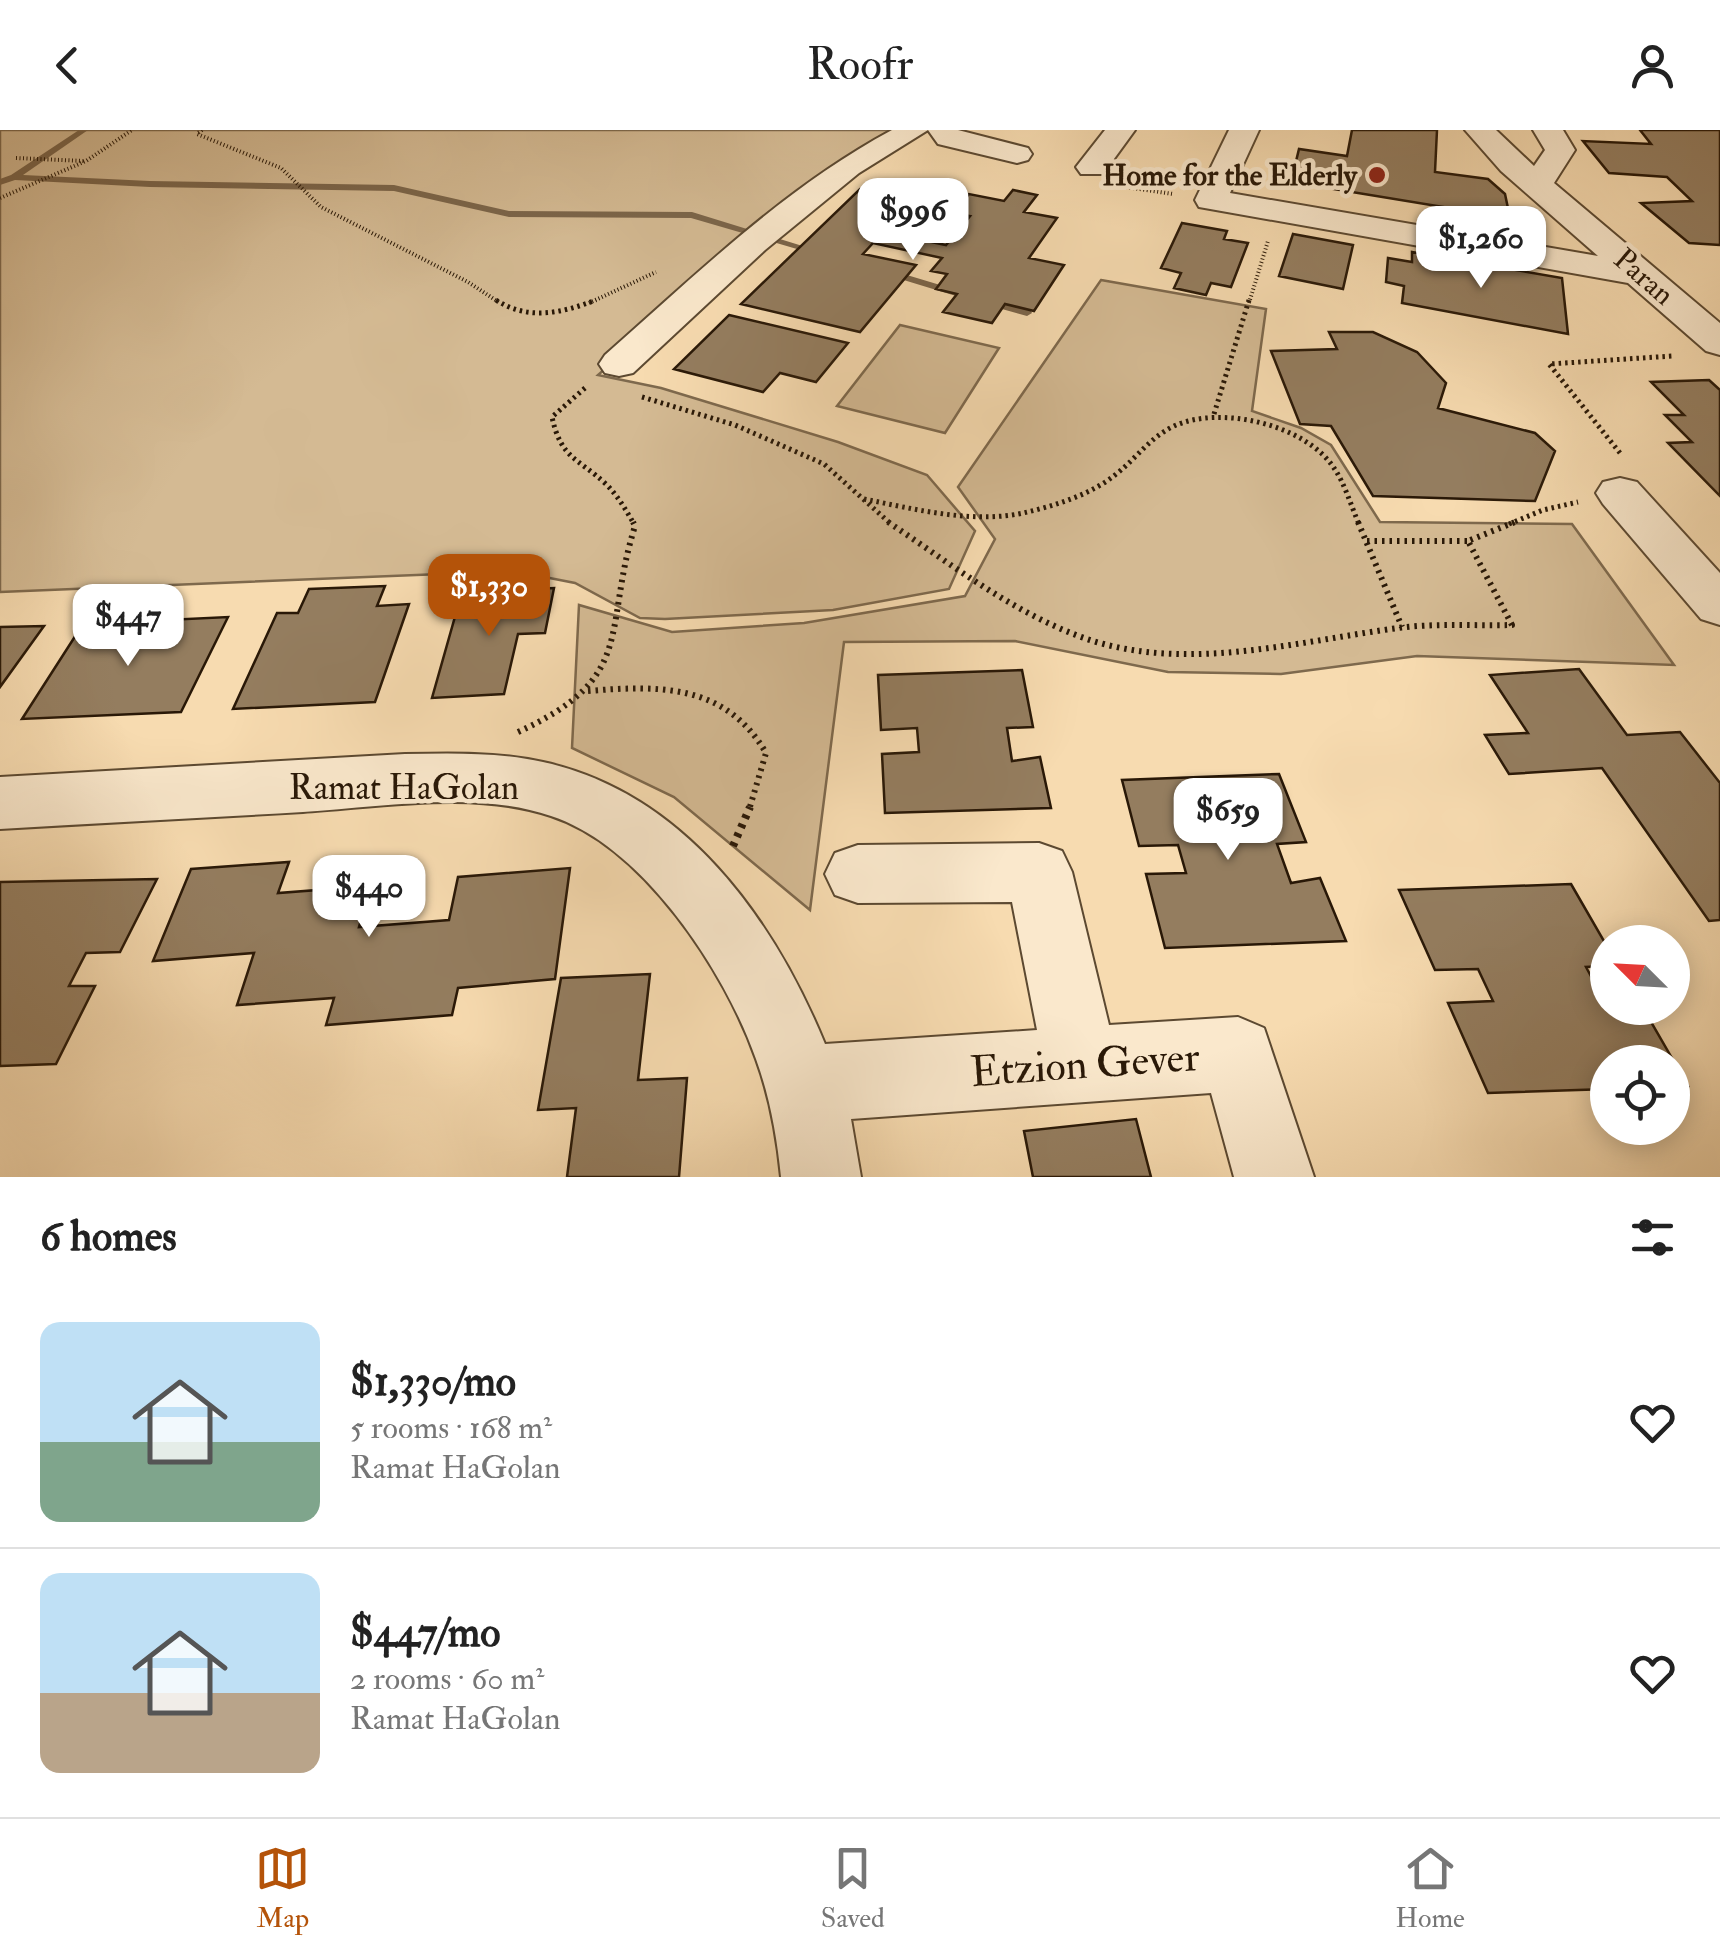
<!DOCTYPE html>
<meta charset="utf-8">
<style>
body{margin:0;font-family:"IM FELL Double Pica",serif;background:#f6f6f6;color:#222;height:100vh;display:flex;flex-direction:column;font-size:38px;white-space:nowrap}
*{box-sizing:border-box;margin:0}
p{font-size:32px;color:#767676}
.icon{flex:none;width:55px;height:55px;fill:none;stroke:currentColor;stroke-width:2;stroke-linecap:round;stroke-linejoin:round}
.map{position:relative;height:1047px;overflow:hidden}
.side{display:flex;flex-direction:column;background:#fff;flex:1}
.side>*{flex:none}
.needle{width:65px;rotate:294deg}
.fabs{position:absolute;left:1590px;top:795px;display:grid;gap:20px}
.fabs a{display:grid;place-items:center;width:100px;height:100px;border-radius:50%;background:#fff;box-shadow:0 5px 25px #0003;font-size:50px}
.price{position:absolute;translate:-50% -85px;padding:0 22px;border-radius:20px;background:#fff;color:#222;font-size:32px;line-height:65px;filter:drop-shadow(0 2px 5px #0008)}
.price::after{content:'';position:absolute;left:50%;top:60px;width:30px;height:22px;margin-left:-15px;background:inherit;clip-path:polygon(0 0,100% 0,50% 100%)}
.price.current{background:#b45309;color:#fff}
ul{padding:0;list-style:none}
li{display:flex;align-items:center;gap:30px;height:250px;padding:0 40px}
li+li{border-top:2px solid #e0e0e0}
li span{display:grid;place-items:center;flex:none;width:280px;height:200px;border-radius:20px;color:#555}
li>.icon{margin-inline-start:auto}
span .icon{width:120px;height:120px;fill:#fffc;stroke-width:1}
li b{font-size:42px}
h2{display:flex;justify-content:space-between;align-items:center;height:120px;padding:0 40px;font-size:42px}
header{display:flex;justify-content:space-between;align-items:center;height:130px;padding:0 40px;background:#fff;font-size:45px;font-weight:600}
.menu{display:flex;justify-content:space-around;align-items:center;height:140px;border-top:2px solid #e0e0e0;background:#fff;font-size:28px;color:#767676}
.menu a{display:grid;justify-items:center;gap:5px}
.menu .current{color:#b45309}
.map>svg:first-child{display:block}
.green{fill:#d4ba93;stroke:#7e694d;stroke-width:2.5}
.lines{fill:none;stroke-linecap:round;stroke-linejoin:round}
.stream{fill:#7b654a;fill-rule:evenodd}
.building{fill:#947d5f;stroke:#291807;stroke-width:2.5}
.minor-casing{stroke:#5c4931;stroke-width:4}
.path-far3{stroke:#291807;stroke-width:4;stroke-dasharray:1 2.5;stroke-linecap:butt}
.path-far2{stroke:#291807;stroke-width:5;stroke-dasharray:2.5 4;stroke-linecap:butt}
.path-far1{stroke:#291807;stroke-width:6;stroke-dasharray:2.5 5;stroke-linecap:butt}
.path{stroke:#291807;stroke-width:8;stroke-dasharray:4 6;stroke-linecap:butt}
.minor{fill:#fae8cc;fill-rule:evenodd}
.poi-dot{fill:#8f2418;stroke:#fae8cc;stroke-width:4}
.labels{text-anchor:middle;dominant-baseline:central;stroke-width:9;stroke-linejoin:round;paint-order:stroke}
.far-poi-label{font-size:30px;font-weight:bold;fill:#291807;stroke:#fae8cc;text-anchor:end}
.far-street-label{font-size:30px;fill:#291807;stroke:#fae8cc}
.street-label{font-size:35px;fill:#291807;stroke:#fae8cc}
.near-street-label{font-size:42px;fill:#291807;stroke:#fae8cc}
</style>
<header><svg class="icon" aria-label="back" viewBox="0 0 24 24"><path d="M15 5l-7 7 7 7"/></svg>Roofr<svg class="icon" aria-label="person" viewBox="0 0 24 24"><circle cx="12" cy="8" r="4"/><path d="M4 21q1-7 8-7t8 7"/></svg></header>
<div class="map">
<svg width="1720" height="1047" viewBox="0 0 1720 1047">
<rect width="100%" height="100%" fill="#f7dbb0"/>
<filter id="stains"><feTurbulence type="fractalNoise" baseFrequency=".002" numOctaves="4"/><feColorMatrix values="0 0 0 0 .2 0 0 0 0 .09 0 0 0 0 .02 0 0 0 .5 -.17"/></filter>
<radialGradient id="worn" r=".72"><stop offset=".6" stop-color="#630" stop-opacity="0"/><stop offset="1" stop-color="#630" stop-opacity=".3"/></radialGradient>
<path class="green" d="M0 0H891L841 31 598 245 661 258 838 312 927 345 975 401 949 459 833 480 665 489 640 488 575 453 514 441 0 462Z
M1101 150 1266 179 1252 281 1301 298 1331 315 1380 392 1572 394 1674 535 1417 526 1281 544 1168 542 1015 511 844 512 810 780 674 667 572 618 579 475 672 502 804 493 965 466 995 409 958 357Z
M900 195 999 218 945 303 837 276Z"/>
<g class="lines">
<path class="stream" d="M79 0H88L23 45 150 51 394 55 509 81 692 82 822 122 814 124 691 88 509 87 394 61 150 57 15 50 0 55V49L11 45Z
M887 139 960 161 961 163 956 166 884 144 882 142Z
M988 169 1031 181 1032 183 1027 186 984 174V170Z"/>
</g>
<path class="building" d="M1352 0H1437L1435 42 1488 49 1505 64 1510 88 1291 52 1299 19 1347 26Z
M1640 0H1720V115L1689 113 1641 73 1692 71 1667 47 1609 43 1583 11 1651 14Z
M860 59 908 68 891 86 897 88 884 102 946 115 970 86 953 83 969 64 1004 71 1013 60 1037 65 1024 82 1057 88 1029 128 1064 135 1034 181 1005 174 992 193 943 182 957 164 936 159 947 144 931 141 942 128 873 113 863 124 916 135 860 202 741 174Z
M1182 93 1227 101 1224 109 1248 113 1231 157 1211 153 1206 165 1174 158 1181 143 1161 138Z
M1293 104 1353 115 1343 159 1279 146Z
M1412 122 1562 148 1568 204 1402 173 1404 156 1386 152 1388 128 1412 132Z
M729 185 848 213 816 252 780 243 763 262 674 239Z
M1329 202H1373L1417 222 1446 253 1438 278 1535 303 1555 321 1535 371 1373 366 1331 296 1300 294 1271 221 1337 219Z
M1709 250 1720 260V366L1668 313 1692 312 1665 285H1684L1651 252Z
M385 456 377 476 409 474 375 572 233 579 277 483H298L309 459Z
M554 458 545 503 518 504 504 564 432 568 462 462Z
M228 487 181 582 22 589 83 494Z
M44 496 0 557V497Z
M1579 539 1627 605 1680 602 1720 653V790L1709 791 1602 638 1509 644 1485 605 1528 603 1490 545Z
M1022 540 1033 597 1007 598 1012 631 1040 627 1051 678 885 683 882 624 919 622 917 598 881 600 878 545Z
M1279 644 1306 712 1277 714 1291 753 1320 748 1346 811 1165 818 1146 744 1186 743 1178 715 1139 716 1122 650Z
M289 732 278 763 370 756 359 797 449 790 458 747 570 738 555 849 458 858 452 885 326 895 334 868 237 875 254 823 153 831 191 739Z
M157 749 120 822 86 823 69 856H95L56 934 0 936V752Z
M1571 754 1608 818V836L1586 837 1608 878 1611 883 1643 878 1688 956H1672V932H1608V959L1488 963 1448 873 1493 871 1478 839 1435 840 1399 760Z
M650 844 638 950 687 948 679 1047H567L576 978 538 980 561 848Z
M1136 989 1151 1047H1033L1024 1001Z"/>
<g class="lines">
<defs>
<path id="minor" d="M892 0H958L1028 18 1032 24 1028 30 1017 33 938 14 928 0 859 43 765 120 633 243 619 246 605 243 599 234 605 225C696 145 784 58 892 0Z
M1105 0H1135L1103 44H1081L1076 37Z
M1229 0H1259L1230 63 1598 126 1501 41 1465 0H1496L1534 36 1545 20 1533 0H1563L1575 20 1554 53 1720 193V225L1706 221 1628 153 1199 77 1195 70Z
M1620 348 1637 352 1720 443V495L1701 489 1603 374 1596 363 1603 352Z
M405 624C451 623 498 622 543 632 684 663 773 788 825 914L1037 900 1012 772 858 773 835 765 825 744 835 723 858 715 1039 713 1062 721 1072 742 1109 895 1238 887 1264 898 1314 1047H1234L1211 963 851 989 861 1047H781C777 1007 770 967 756 929 725 841 643 716 551 686 474 660 382 677 303 682 202 688 101 693 0 699V647Z"/>
</defs>
<use href="#minor" class="minor-casing"/>
<path class="path-far3" d="M202 0 197 4 281 38 321 77 468 152 500 173
M16 28 84 31
M1126 57 1173 64
M0 68 86 31 132 0
M589 173 656 142
M1249 173 1268 111"/>
<path class="path-far2" d="M496 170C528 191 562 183 596 170
M585 258 552 287C561 329 578 328 606 354 618 366 626 380 634 394
M642 267 735 295 824 334 891 394
M1214 284 1249 170
M1620 323 1549 234 1673 226
M864 369C914 379 972 394 1023 383 1054 376 1090 365 1115 345 1136 329 1149 308 1174 296 1220 275 1305 294 1334 338 1345 354 1351 376 1359 394
M1509 394 1543 380 1578 372"/>
<path class="path-far1" d="M888 392C948 432 1008 479 1076 505 1179 545 1293 512 1398 498 1435 493 1475 496 1512 495L1468 411 1515 392
M1358 392 1402 497
M1367 411H1468
M588 561C660 555 726 554 766 623L749 680
M518 602C638 547 602 501 635 396L633 392"/>
<path class="path" d="M733 716 750 677"/>
<use href="#minor" class="minor"/>
</g>
<circle class="poi-dot" cx="1377" cy="45" r="10"/>
<g class="labels">
<g class="far-poi-label">
<text x="1357" y="45">Home for the Elderly</text>
</g>
<g class="far-street-label">
<text transform="translate(1644 147) rotate(41)">Paran</text>
</g>
<g class="street-label">
<text x="404" y="658">Ramat HaGolan</text>
</g>
<g class="near-street-label">
<text transform="translate(1085 935) rotate(-4)">Etzion Gever</text>
</g>
</g>
<rect width="100%" height="100%" filter="url(#stains)"/>
<rect width="100%" height="100%" fill="url(#worn)"/>
</svg>
<div class="fabs">
<a><svg class="needle" viewBox="-14 -14 28 28"><path d="M0-13l5 13h-10z" fill="#e53935"/><path d="M0 13l5-13h-10z" fill="#767676"/></svg></a>
<a><svg class="icon" aria-label="locate" viewBox="0 0 24 24"><circle cx="12" cy="12" r="6"/><path d="M12 2v4M12 18v4M2 12h4M18 12h4"/></svg></a>
</div>
<b class="price" style="left:913px;top:133px">$996</b>
<b class="price" style="left:1481px;top:161px">$1,260</b>
<b class="price current" style="left:489px;top:509px">$1,330</b>
<b class="price" style="left:128px;top:539px">$447</b>
<b class="price" style="left:1228px;top:733px">$659</b>
<b class="price" style="left:369px;top:810px">$440</b>
</div>
<section class="side">
<h2>6 homes<svg class="icon" aria-label="filters" viewBox="0 0 24 24"><path d="M4 7h16M4 17h16"/><circle cx="9" cy="7" r="2"/><circle cx="15" cy="17" r="2"/></svg></h2>
<ul>
<li><span style="background:linear-gradient(#bfe0f5 60%,#7fa58c 0)"><svg class="icon" aria-label="home" viewBox="0 0 24 24"><path d="M3 11l9-7 9 7M6 9v11h12V9"/></svg></span><div><b>$1,330/mo</b><p>5 rooms · 168 m²</p><p>Ramat HaGolan</p></div><svg class="icon" aria-label="heart" viewBox="0 0 24 24"><path d="M12 20l-8-8c-3-5 5-10 8-4 3-6 11-1 8 4z"/></svg></li>
<li><span style="background:linear-gradient(#bfe0f5 60%,#b9a48a 0)"><svg class="icon" aria-label="home" viewBox="0 0 24 24"><path d="M3 11l9-7 9 7M6 9v11h12V9"/></svg></span><div><b>$447/mo</b><p>2 rooms · 60 m²</p><p>Ramat HaGolan</p></div><svg class="icon" aria-label="heart" viewBox="0 0 24 24"><path d="M12 20l-8-8c-3-5 5-10 8-4 3-6 11-1 8 4z"/></svg></li>
</ul>
</section>
<nav class="menu">
<a class="current"><svg class="icon" aria-label="map" viewBox="0 0 24 24"><path d="M3 6l6-2 6 2 6-2v14l-6 2-6-2-6 2zM9 4v14M15 6v14"/></svg>Map</a>
<a><svg class="icon" aria-label="saved" viewBox="0 0 24 24"><path d="M7 4h10v16l-5-4-5 4z"/></svg>Saved</a>
<a><svg class="icon" aria-label="home" viewBox="0 0 24 24"><path d="M3 11l9-7 9 7M6 9v11h12V9"/></svg>Home</a>
</nav>
